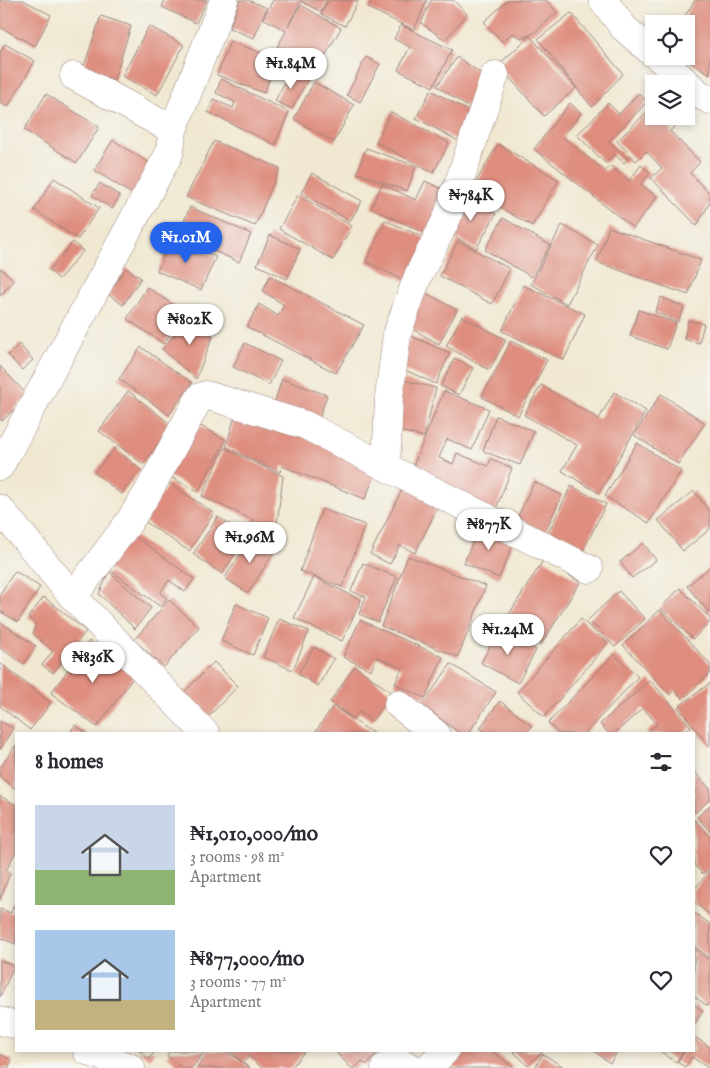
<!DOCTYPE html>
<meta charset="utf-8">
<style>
body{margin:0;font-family:"IM FELL English",serif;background:#f7f7f7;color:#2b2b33;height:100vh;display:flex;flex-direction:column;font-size:19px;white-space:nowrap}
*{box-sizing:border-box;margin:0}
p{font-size:16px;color:#7c7c81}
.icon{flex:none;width:28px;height:28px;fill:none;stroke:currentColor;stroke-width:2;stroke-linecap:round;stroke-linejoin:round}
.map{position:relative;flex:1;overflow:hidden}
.details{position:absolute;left:15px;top:732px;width:680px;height:320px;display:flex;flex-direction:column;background:#fff;border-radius:0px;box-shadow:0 2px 8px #0003}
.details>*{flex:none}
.buttons{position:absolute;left:645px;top:15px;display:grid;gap:10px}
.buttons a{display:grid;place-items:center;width:50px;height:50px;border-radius:0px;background:#fff;box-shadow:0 2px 8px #0003;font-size:25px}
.price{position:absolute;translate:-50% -42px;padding:0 11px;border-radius:18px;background:#fff;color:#222;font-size:16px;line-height:32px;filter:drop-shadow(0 1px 2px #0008)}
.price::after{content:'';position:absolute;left:50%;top:30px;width:15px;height:11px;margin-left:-8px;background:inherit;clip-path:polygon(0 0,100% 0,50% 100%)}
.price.on{background:#2563eb;color:#fff}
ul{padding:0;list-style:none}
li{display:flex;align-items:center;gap:15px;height:125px;padding:0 20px}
li span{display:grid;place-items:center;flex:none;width:140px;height:100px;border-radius:0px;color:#555}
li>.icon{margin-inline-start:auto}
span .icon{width:60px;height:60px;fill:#fffc;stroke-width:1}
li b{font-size:21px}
h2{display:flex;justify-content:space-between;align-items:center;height:60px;padding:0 20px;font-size:21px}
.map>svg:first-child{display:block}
.building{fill:#de8d7e}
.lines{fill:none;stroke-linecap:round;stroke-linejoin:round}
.minor-casing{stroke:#9d847e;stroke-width:29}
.minor{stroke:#fff;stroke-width:28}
</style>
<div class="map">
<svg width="710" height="1068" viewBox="0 0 710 1068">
<rect width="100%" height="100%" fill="#f6f6f2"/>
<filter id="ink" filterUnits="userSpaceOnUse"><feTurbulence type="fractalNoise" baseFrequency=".02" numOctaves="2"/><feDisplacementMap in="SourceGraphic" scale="10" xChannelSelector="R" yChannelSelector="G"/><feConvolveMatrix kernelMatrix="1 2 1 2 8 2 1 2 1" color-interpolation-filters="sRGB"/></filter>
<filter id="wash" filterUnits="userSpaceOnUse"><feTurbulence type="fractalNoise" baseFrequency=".0096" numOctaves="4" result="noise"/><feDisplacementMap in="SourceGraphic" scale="20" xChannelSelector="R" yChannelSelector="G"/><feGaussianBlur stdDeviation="1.12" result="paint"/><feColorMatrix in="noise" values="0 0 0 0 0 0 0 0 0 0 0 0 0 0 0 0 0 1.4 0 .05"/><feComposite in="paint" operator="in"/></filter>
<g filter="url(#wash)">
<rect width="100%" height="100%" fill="#f0e8d1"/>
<g id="blocks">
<path class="building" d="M0 0H23L51 15 35 46 0 27Z
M165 0H207L196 23 162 7Z
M240 0H248L267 8 254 38 229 28Z
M273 0H327L321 12 301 1 288 26 301 5 341 28 315 74 275 51 286 31 263 18Z
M329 0 358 1 345 26 321 14Z
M372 0H427L414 30 368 8Z
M431 0H453L467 14 445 40 421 23Z
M508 0H546L557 12 534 33 522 38 512 33 503 42 484 22Z
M695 0H710V74L680 56H686V24H680Z
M571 13 623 74 592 107 538 39Z
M101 16 131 26 114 80 83 69Z
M401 25 452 50 433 87 398 70 410 47 394 39Z
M149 26 184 45 157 95 122 76Z
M530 36 576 88 544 116 498 65Z
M230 41 277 59 264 93 217 75Z
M5 44 35 61 8 107 0 103V53Z
M366 57 380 64 360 102 347 95Z
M457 57 491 80 471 109 437 86Z
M291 70 308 79 292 109 275 101Z
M221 79 289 112 275 145 208 112 213 99 233 108 235 102 216 93Z
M314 82 354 105 334 142 294 119Z
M431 90 479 117 464 144 416 118Z
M639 93 647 102 609 141 628 159 624 163 614 154 608 161 605 163 577 135 608 103 619 114Z
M46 94 99 127 77 163 24 130Z
M570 103 581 113 563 137 605 171 611 166 629 181 641 165 650 173 641 184 657 197 633 228 534 149Z
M654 105V116H676L680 120 670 131 700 162 690 173 710 194V202L697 226 651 178 662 168 646 151 636 161 617 141Z
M391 112 449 143 433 173 376 142Z
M113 140 154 166 135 196 94 170Z
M214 141 280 168 255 226 186 197Z
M498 144 559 180 532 226 471 190Z
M366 148 416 166 407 191 357 173Z
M312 173 362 201 350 221 301 193Z
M54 178 99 208 78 239 34 210Z
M425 181 453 194 434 237 371 208 382 184 416 200Z
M100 183 120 196 112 209 92 195Z
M298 195 352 226 333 260 279 229Z
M466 196 496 214 476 249 446 231Z
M190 207 251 234 239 262 178 235Z
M503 218 550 245 532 277 485 250Z
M385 220 429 240 410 283 366 262Z
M562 225 598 245 567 304 531 284Z
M609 227 701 260 688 295 597 262Z
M270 235 300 249 287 279 257 265Z
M172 237 216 257 201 290 157 271Z
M458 241 510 269 492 304 440 276Z
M73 242 83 251 59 279 49 270Z
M0 268 14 280 0 296Z
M126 268 141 278 123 305 108 294Z
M270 276 364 325 336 373 247 327 259 304 278 316 284 305 263 291Z
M523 285 585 314 564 360 502 331Z
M147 287 184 312 164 344 127 319Z
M426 293 457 310 439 344 407 326Z
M661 297 684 307 678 322 655 312Z
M639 310 676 323 667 349 630 336Z
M191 316 213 336 196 379 162 349Z
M462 316 506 340 489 370 446 346Z
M688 320 704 324 699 343 684 339Z
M411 336 450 353 436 384 398 367Z
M511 341 547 360 518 416 482 397Z
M245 343 281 361 269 385 233 367Z
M19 344 33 360 22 370 8 355Z
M141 347 192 383 169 415 119 379Z
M455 358 473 368 459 395 441 386Z
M0 366 28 396 2 421 0 419Z
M282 379 327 395 317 425 272 410Z
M403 380 436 388 424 437 391 429Z
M541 385 599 419 614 392 646 411 599 493 562 471 577 445 524 415Z
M128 391 172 425 143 464 99 431Z
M444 391 489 409 472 450 447 439 439 458 453 464 457 453 488 466 491 459 512 468 495 511 409 476Z
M661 394 705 423 678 464 634 435Z
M237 409 379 465 365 499 282 466 280 472 226 447Z
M496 416 534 431 520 465 483 451Z
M195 423 226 440 198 492 167 475Z
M637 443 681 471 649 523 605 496Z
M115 448 141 470 121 494 94 472Z
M224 448 283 476 275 538 252 535 253 520 202 496Z
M534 482 562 495 545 532 517 518Z
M169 483 214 513 189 551 144 521Z
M405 484 440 502 415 553 400 545 390 564 370 554Z
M571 486 606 504 583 551 548 533Z
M694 491 710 512V529L683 551 658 520Z
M322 509 365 525 342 587 300 571Z
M218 517 247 536 222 574 193 554Z
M480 524 515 540 499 578 464 563Z
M128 531 194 579 185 592 169 580 160 593 167 598 161 607 103 565Z
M252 536 275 551 248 593 225 578Z
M643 543 656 560 632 578 620 562Z
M408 556 486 586 458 657 381 626Z
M544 559 580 582 541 645 504 622Z
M363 563 397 577 378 622 359 614 366 597 351 591Z
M710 567V614L687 586Z
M15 571 40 587 18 622 0 611V594Z
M109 572 151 608 135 629 99 594Z
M314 577 361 600 342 641 294 618Z
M680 588 710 618V622L693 639 661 608Z
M619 591 645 619 615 647 588 620Z
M44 597 86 631 53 673 42 665 53 651 33 634 36 624 28 617Z
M169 600 199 627 164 667 134 640Z
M236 604 268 618 253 655 221 641Z
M660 610 710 664V673L683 699 674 690 670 695 623 645Z
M279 619 309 631 293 670 263 657Z
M581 619 608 643 544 717 517 692Z
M360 620 443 657 425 698 395 684 402 668 377 657 371 670 343 657Z
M0 622 36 646 24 664 0 648Z
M499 630 536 650 518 683 481 663Z
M89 641 135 675 97 727 51 693Z
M314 647 334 659 318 686 298 674Z
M614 654 638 677 584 734H559L548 723Z
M214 662 238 686 206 719 182 694Z
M0 663 51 703 30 730 0 706Z
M451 664 496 692 468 734H461L422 705Z
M355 666 392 693 372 721 359 712 354 719 330 702Z
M650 680 691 727 683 734H647L646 733 657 724 643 708 614 734H609L600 724Z
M710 683V745L709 746 678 707Z
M500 701 532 726 526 734H488L480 728Z
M333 706 374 734H314Z
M0 721 13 728 0 750Z
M75 725 87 734H69Z
M16 745V789L0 777V768Z
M694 771 710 789V799L695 813 694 811Z
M0 796 16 805V851L6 871 10 873 0 900Z
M710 805V832L697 817Z
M694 819 710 836V868L703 874 694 865Z
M710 870V915L694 902V890Z
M16 900V944L0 938V909L11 913Z
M695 913 710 924V958L694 946V914Z
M694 948 710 961V1002L707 1006 694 996Z
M0 960 14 966 0 997Z
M694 1004 703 1011 694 1025Z
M695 1037 710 1047V1068H708L692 1057 685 1067 677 1062 685 1051H694V1039Z
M139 1051H155L149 1059Z
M170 1051H205L192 1068H182L167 1056Z
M208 1051H226L250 1068H197Z
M230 1051H305L291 1068H262L249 1056 243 1063Z
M335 1051H373L376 1055 366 1065 362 1061 355 1068H351Z
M456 1051H492L515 1068H444Z
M513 1051H543L528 1066Z
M594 1051H618L610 1063Z
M660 1051H684L676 1062Z
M0 1054 12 1060 8 1068H0Z
M543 1054 565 1068H535Z"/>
</g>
</g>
<g filter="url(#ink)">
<use href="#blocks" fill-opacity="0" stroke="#9d847e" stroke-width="1"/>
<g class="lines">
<defs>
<path id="minor" d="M603 0 624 28 654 54
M657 56 700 95 710 100
M74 76 173 130
M0 466 169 154 173 130 224 0
M386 467 389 398 397 334 418 276 447 218 495 75
M0 509 73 597 206 734
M73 597 127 525 147 494 200 397 206 395 305 425 386 467 589 569
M398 704 436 734
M0 1021 16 1025
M87 1051 131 1068
M385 1068C395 1057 401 1062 412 1068
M428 1068 445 1051"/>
</defs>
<use href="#minor" class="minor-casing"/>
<use href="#minor" class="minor"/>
</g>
</g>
</svg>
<div class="buttons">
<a><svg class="icon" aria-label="locate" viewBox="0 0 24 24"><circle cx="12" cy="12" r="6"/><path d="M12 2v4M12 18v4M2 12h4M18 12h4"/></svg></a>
<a><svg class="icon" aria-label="layers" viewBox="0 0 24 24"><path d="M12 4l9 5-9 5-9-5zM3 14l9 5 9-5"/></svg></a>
</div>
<b class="price" style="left:291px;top:90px">₦1.84M</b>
<b class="price" style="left:471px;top:222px">₦784K</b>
<b class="price on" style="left:186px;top:264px">₦1.01M</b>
<b class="price" style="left:190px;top:346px">₦802K</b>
<b class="price" style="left:489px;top:551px">₦877K</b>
<b class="price" style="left:250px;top:564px">₦1.96M</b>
<b class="price" style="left:508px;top:656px">₦1.24M</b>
<b class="price" style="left:93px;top:684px">₦836K</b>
<section class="details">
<h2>8 homes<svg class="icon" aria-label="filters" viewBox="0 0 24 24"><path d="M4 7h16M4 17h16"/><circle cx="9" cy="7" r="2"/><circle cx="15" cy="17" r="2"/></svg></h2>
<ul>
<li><span style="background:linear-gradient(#c9d6e8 65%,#8fb573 0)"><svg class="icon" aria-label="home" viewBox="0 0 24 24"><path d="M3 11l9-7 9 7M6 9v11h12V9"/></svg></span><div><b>₦1,010,000/mo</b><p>3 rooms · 98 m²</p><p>Apartment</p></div><svg class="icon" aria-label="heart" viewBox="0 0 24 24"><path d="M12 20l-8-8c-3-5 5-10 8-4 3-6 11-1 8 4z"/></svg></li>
<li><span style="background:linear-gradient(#a9c7e8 70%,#c2b280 0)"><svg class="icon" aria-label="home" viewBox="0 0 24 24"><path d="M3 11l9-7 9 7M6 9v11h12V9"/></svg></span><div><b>₦877,000/mo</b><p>3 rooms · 77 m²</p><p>Apartment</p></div><svg class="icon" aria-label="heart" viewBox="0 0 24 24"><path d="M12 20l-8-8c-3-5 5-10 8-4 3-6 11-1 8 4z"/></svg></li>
</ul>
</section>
</div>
